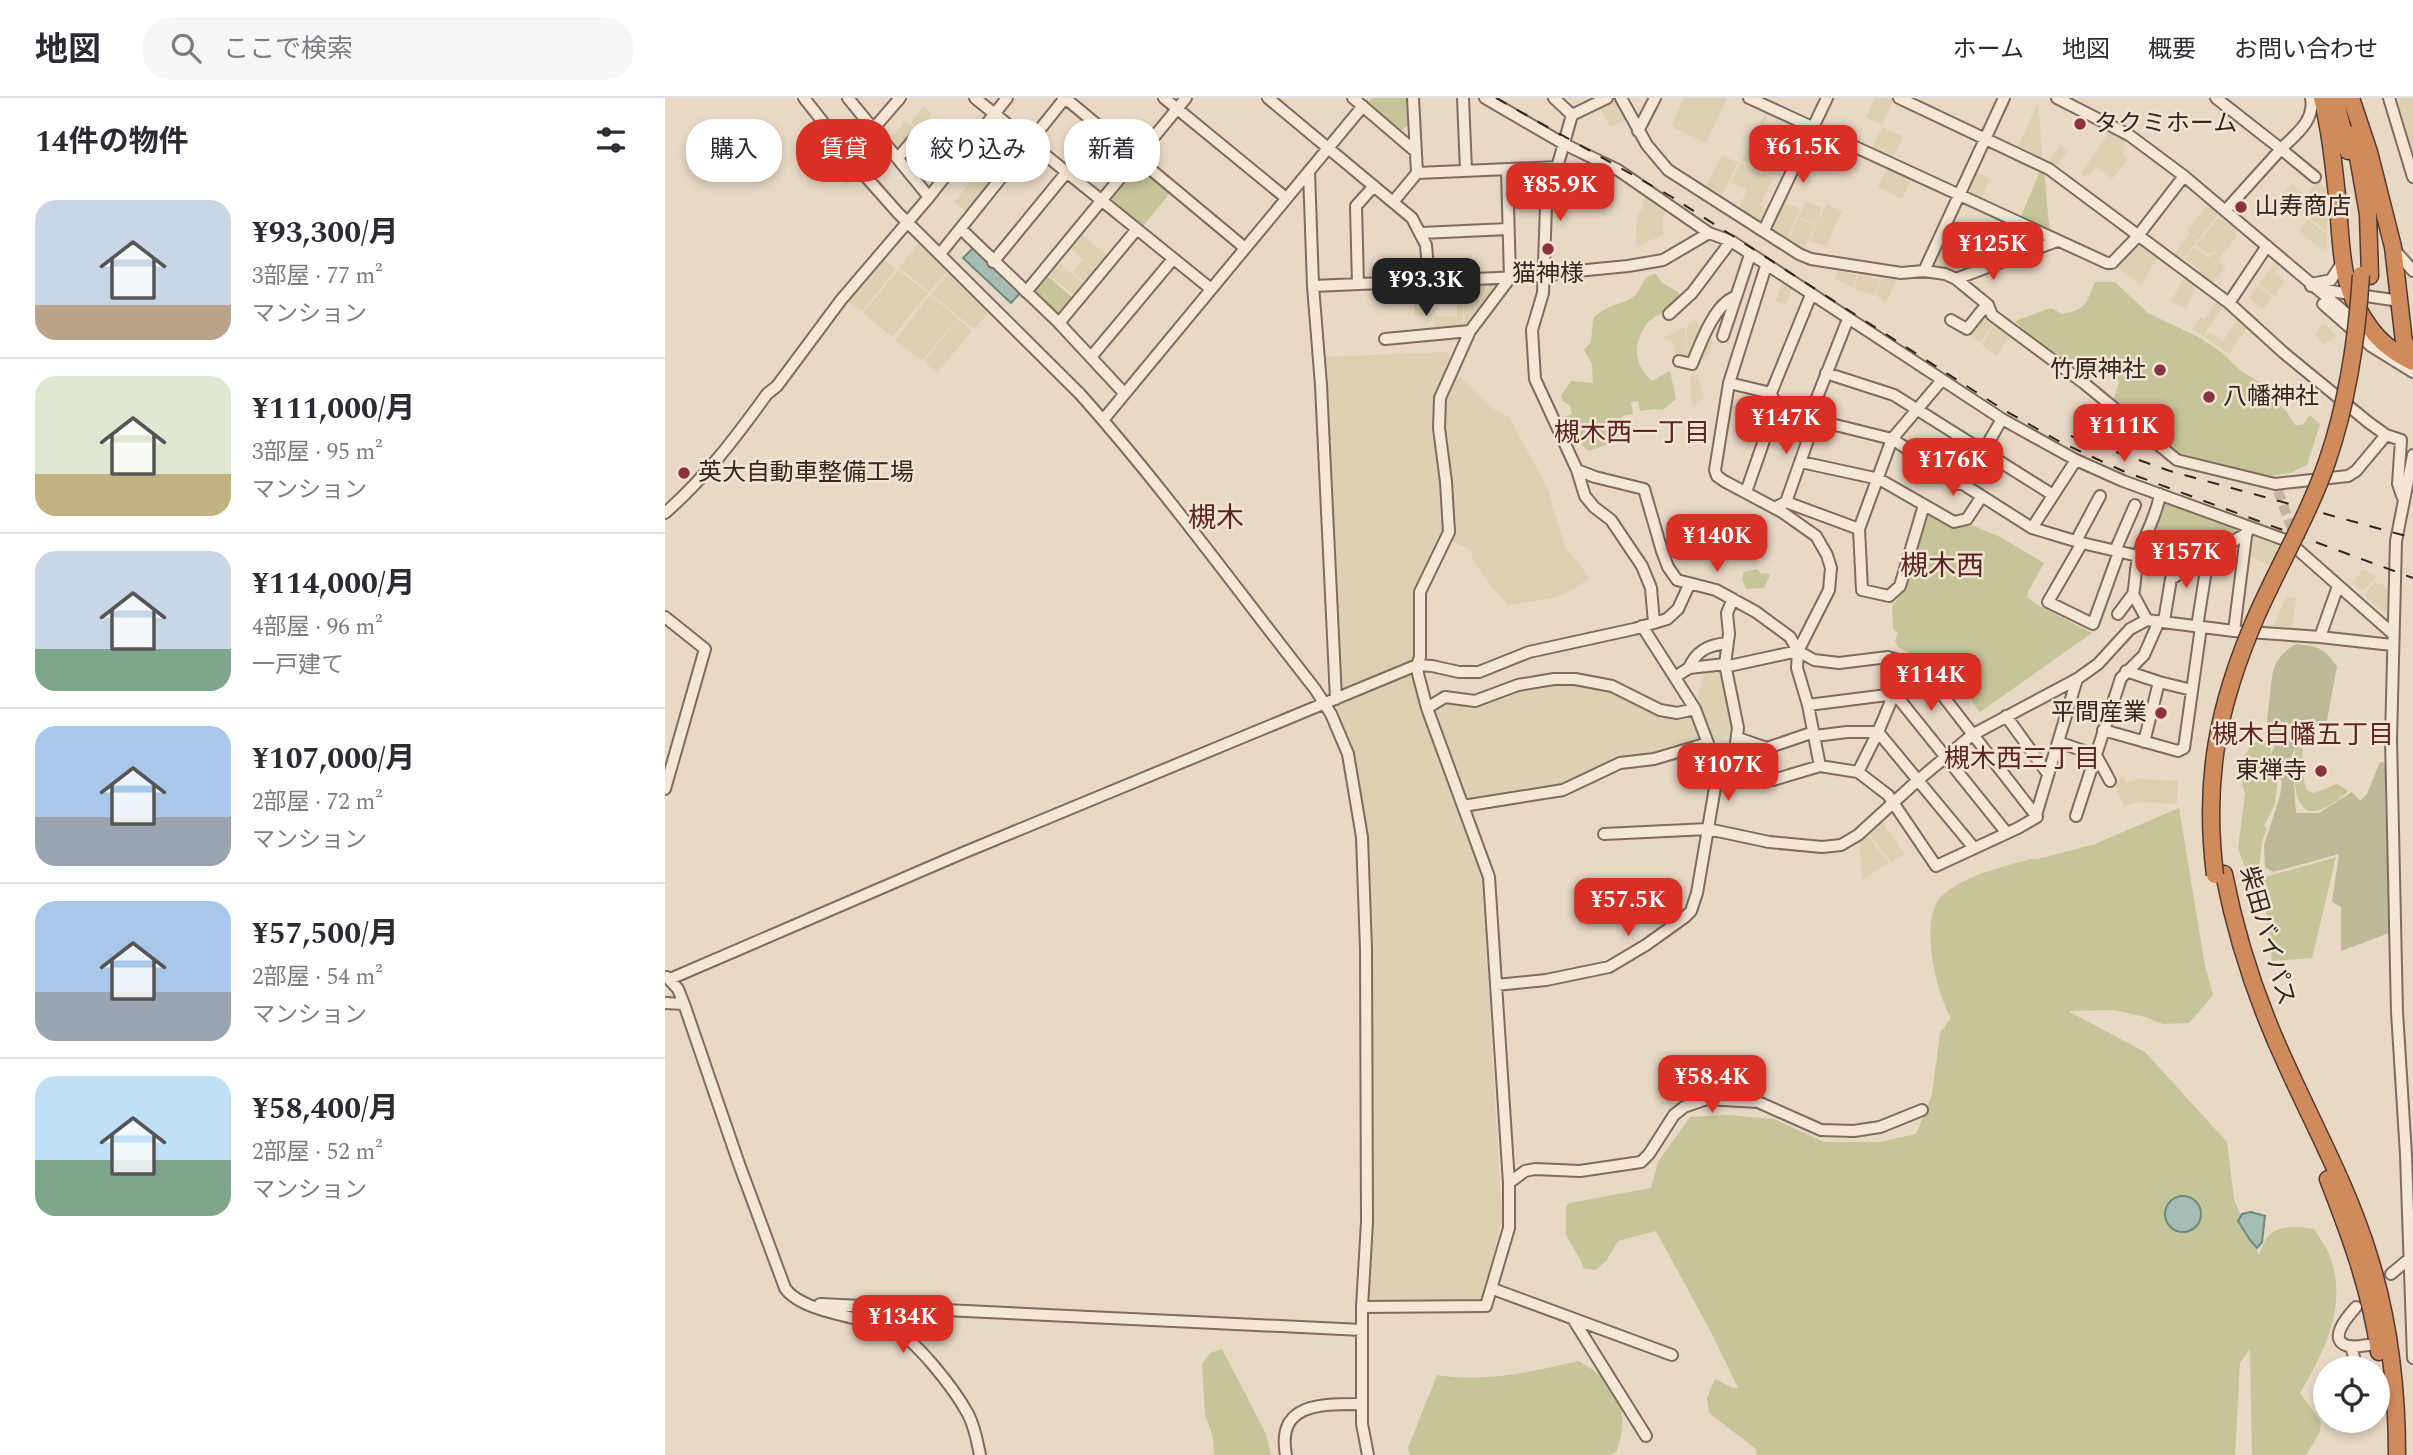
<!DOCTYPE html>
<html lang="ja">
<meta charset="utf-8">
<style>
body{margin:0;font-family:Spectral,"Noto Sans JP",serif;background:#f7f7f7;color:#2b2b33;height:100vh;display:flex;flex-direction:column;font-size:26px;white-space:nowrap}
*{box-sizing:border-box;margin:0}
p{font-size:23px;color:#7c7c81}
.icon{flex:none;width:38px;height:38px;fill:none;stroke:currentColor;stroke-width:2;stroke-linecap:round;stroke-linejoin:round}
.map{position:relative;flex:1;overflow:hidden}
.panel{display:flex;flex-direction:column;background:#fff;width:665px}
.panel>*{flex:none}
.guide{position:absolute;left:21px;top:21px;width:665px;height:63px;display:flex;gap:14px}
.tools{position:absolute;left:1648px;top:1258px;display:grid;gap:14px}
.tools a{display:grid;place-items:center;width:77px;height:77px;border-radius:50%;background:#fff;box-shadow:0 4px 10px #0003;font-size:35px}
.price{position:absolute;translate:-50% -60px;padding:0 16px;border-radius:14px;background:#d93025;color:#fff;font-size:23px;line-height:46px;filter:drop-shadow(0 2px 4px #0008)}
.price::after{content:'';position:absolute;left:50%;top:42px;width:21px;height:16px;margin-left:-10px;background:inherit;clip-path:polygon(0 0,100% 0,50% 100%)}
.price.selected{background:#222;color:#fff}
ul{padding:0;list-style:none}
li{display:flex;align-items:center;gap:21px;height:175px;padding:0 35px}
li+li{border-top:2px solid #e1e1e2}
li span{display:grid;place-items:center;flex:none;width:196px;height:140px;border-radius:21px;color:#555}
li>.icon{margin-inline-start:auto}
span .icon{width:84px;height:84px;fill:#fffc;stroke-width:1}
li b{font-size:30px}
h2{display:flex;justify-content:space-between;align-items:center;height:84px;padding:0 35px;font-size:30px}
.chip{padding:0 24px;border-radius:28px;background:#fff;box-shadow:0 4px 10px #0003;font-size:24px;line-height:63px}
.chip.selected{background:#d93025;color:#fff}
header{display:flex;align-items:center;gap:42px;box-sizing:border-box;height:98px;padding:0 35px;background:#fff;border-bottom:2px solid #e1e1e2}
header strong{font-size:33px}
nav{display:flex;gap:38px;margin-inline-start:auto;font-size:24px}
.search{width:490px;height:63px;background:#f7f7f7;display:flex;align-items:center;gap:18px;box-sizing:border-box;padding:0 24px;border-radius:28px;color:#7c7c81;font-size:26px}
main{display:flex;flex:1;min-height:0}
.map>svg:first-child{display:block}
.farmland{fill:#ded0b2}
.green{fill:#c6c499}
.cemetery{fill:#bcba97}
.water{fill:#a5bdb2;stroke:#6d8a7e;stroke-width:2}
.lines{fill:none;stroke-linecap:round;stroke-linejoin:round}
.stream{stroke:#6d8a7e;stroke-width:2}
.minor-tunnel{stroke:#c5b4a3;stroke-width:10;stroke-dasharray:10 5;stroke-linecap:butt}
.minor-casing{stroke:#826a5c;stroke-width:14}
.highway-casing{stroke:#503a30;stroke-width:19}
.minor{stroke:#f5e7d6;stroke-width:10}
.highway{stroke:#d18a5c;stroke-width:16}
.rail{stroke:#34251f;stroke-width:2;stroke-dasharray:12 12;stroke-linecap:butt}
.highway-bridge-casing{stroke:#503a30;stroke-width:19;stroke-linecap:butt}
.highway-bridge{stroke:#d18a5c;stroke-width:16}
.poi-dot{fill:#8b3241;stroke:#f2e4d3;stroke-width:2.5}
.labels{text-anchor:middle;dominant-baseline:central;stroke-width:5;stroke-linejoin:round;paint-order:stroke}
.poi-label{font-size:24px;fill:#34251f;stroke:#f2e4d3;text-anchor:start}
.street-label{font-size:24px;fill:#34251f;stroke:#f2e4d3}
.neighbourhood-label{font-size:26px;fill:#5c2522;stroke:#f2e4d3}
.quarter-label{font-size:28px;fill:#5c2522;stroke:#f2e4d3}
</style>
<header>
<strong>地図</strong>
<div class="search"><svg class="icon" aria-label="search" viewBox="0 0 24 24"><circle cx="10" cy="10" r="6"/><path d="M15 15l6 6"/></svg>ここで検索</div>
<nav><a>ホーム</a><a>地図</a><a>概要</a><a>お問い合わせ</a></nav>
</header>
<main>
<section class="panel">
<h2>14件の物件<svg class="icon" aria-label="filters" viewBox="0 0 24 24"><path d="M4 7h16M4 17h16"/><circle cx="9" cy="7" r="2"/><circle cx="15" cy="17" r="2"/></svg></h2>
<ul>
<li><span style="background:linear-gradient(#c9d6e8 75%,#b9a48a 0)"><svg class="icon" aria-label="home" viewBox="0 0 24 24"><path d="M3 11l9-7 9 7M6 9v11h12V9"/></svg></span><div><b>¥93,300/月</b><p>3部屋 · 77 m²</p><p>マンション</p></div></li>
<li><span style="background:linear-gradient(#dfe7d0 70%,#c2b280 0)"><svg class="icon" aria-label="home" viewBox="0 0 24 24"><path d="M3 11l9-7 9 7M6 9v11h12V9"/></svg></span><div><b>¥111,000/月</b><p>3部屋 · 95 m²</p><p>マンション</p></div></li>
<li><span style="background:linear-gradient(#c9d6e8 70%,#7fa58c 0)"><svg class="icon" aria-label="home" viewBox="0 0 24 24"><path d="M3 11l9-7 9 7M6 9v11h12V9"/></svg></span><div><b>¥114,000/月</b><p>4部屋 · 96 m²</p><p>一戸建て</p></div></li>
<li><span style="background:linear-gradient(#a9c7e8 65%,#9aa5b1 0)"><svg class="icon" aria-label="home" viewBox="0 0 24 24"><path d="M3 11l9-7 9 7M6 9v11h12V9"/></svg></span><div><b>¥107,000/月</b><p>2部屋 · 72 m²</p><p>マンション</p></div></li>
<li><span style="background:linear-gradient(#a9c7e8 65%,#9aa5b1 0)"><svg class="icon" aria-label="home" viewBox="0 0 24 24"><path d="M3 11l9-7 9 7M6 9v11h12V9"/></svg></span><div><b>¥57,500/月</b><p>2部屋 · 54 m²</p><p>マンション</p></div></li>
<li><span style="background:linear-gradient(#bfe0f5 60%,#7fa58c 0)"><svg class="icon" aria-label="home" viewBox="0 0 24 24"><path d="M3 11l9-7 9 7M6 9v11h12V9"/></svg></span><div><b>¥58,400/月</b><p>2部屋 · 52 m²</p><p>マンション</p></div></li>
</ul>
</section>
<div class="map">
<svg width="1748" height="1357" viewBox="0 0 1748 1357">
<rect width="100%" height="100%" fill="#e9d8c4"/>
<path class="farmland" d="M948 0H953L963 21 945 29 934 8Z
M1019 0H1062L1041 45 1006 28Z
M1210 0 1229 1 1217 27 1201 19Z
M1732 0H1748V52L1743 37Z
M1373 5 1378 63 1352 50Z
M258 9 267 15 255 31 246 24Z
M1102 11 1105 13 1085 55 1098 62 1093 71 1077 62Z
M240 23 252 32 234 55 223 44Z
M1217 29 1238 39 1227 63 1205 53Z
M1445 33 1462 43 1457 50 1460 52 1457 56 1463 61 1447 81 1431 69 1425 77 1422 75 1419 79 1416 76Z
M1395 47 1403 53 1391 69 1385 66V61Z
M1057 57 1073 65 1055 100 1039 92Z
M1076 65 1108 81 1095 107 1105 113 1098 126 1072 113 1082 92 1066 84Z
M185 68 192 78 188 84 181 87 173 81Z
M1223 68 1247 80 1237 101 1213 89Z
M314 74 327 86 303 115 289 104Z
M1309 74 1325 81 1315 104 1298 97Z
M1653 83 1661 91 1662 134 1631 109Z
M1627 86 1639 96 1629 107 1617 97Z
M981 93 1003 107 998 120V137L973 148 971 143 972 117 977 111Z
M1117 103 1135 111 1122 141 1105 130Z
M1141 103 1156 110 1153 116 1139 111 1155 118 1151 127 1133 119Z
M1162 106 1177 113 1161 148 1144 143Z
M1543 106 1554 115 1514 166 1506 160 1524 136 1531 141 1522 132Z
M1555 118 1572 132 1570 135 1572 138 1555 159 1554 164 1561 168 1546 188 1531 177 1535 172 1520 161 1529 149 1544 160 1549 155 1553 157 1549 153 1543 156 1531 147Z
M1133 120 1150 128 1138 153 1122 144Z
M1643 121 1662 136V152L1652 148 1634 134Z
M415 135 444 159 432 173 404 149Z
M1470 141 1493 159 1476 187 1450 167Z
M254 145 282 173 264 193 234 170Z
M1297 146 1314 153 1305 172 1295 176 1284 174Z
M1274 147 1291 157 1282 174 1264 173Z
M217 160 231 171 197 213 183 203Z
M418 162 431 173 422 185 408 174Z
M391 163 420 186 410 198 381 175Z
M1611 164 1615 167 1609 175 1620 183 1609 198 1594 186Z
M233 172 263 195 227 239 198 215Z
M1173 173 1192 176 1188 189 1170 181Z
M284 176 323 215 309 231 266 196Z
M1194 176 1207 179 1205 189 1208 180H1215L1210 197 1189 191Z
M1519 180 1531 189 1521 211 1506 203Z
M1216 181H1232L1221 206 1211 197Z
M841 183 807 228H799V187L823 185 803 227 825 185Z
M1117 186 1127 191 1121 207 1111 203Z
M792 187H797L798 231 770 232V218H792Z
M749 188H766V218H750Z
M1593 188 1607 199 1598 211 1584 200Z
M265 197 293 220 257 263 230 242Z
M1552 202 1559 207 1538 238 1527 231 1535 219 1539 222Z
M1317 215 1330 225 1315 244 1303 235Z
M293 221 307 233 272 275 259 264Z
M1573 221 1583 228 1564 256 1540 239 1544 234 1558 243Z
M1030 222 1039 231 1033 248 1022 262V228Z
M1333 223 1348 235 1331 258 1316 246Z
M1658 225 1672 238 1658 246 1650 237Z
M1018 230H1020L1021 246 1020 262 1011 256 1008 245 999 240Z
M1042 242 1047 243 1045 255 1040 259 1029 276 1034 281 1039 300 1031 307 1027 306 1025 281Z
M783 254 786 263 768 308 781 429 749 497V562L674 595 658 259Z
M791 275 830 312 844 319 882 389 900 449 925 480 902 495 884 501 844 507 825 487 807 460 806 452 787 443 779 303Z
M1586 434 1617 446 1606 468 1582 456Z
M1698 472 1712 478 1697 494 1687 485Z
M1710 484 1720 488 1724 492V507L1720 515 1699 497Z
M1622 498 1631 500 1627 533 1607 531Z
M1056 569 1070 636 1048 642 1037 615 1033 599 1040 573Z
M746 574 817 780 837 1121 817 1203H704L708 1013V824L701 728 691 665 668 609Z
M889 581 948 595 987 614 1010 620 1027 617 1036 642 989 656 954 659 896 687 803 702 770 612 783 606 809 609Z
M1458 679 1461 685 1475 681 1513 683 1512 706 1473 704 1460 708 1449 687Z
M1215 721 1240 756 1226 764 1201 732Z
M1202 737 1224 765 1197 782 1194 739Z"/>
<path class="green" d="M707 0H744L745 27 732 34 701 7Z
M473 64 507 93 476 130 442 101Z
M1376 71 1379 73 1385 137 1354 123Z
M380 176 409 201 393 220 364 195Z
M991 176 996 184 1013 194 1015 198C1006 215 989 216 981 227 967 248 969 266 987 283L1005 273 1011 301 998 312 989 311 975 313 973 303 966 304 968 316 957 318 955 342 924 353 899 332 892 322 907 316 905 308 898 303 896 298 906 283 928 285 927 266 919 252 926 244 928 220C941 207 954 208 968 199 978 191 976 178 991 176Z
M1430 184H1450L1483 215 1535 240 1556 254 1576 273 1604 290 1610 303 1621 313 1630 327C1639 328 1641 324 1644 317L1655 326 1642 367 1625 375 1603 378 1515 355 1449 301 1454 283 1417 261 1401 262 1364 237 1350 223 1386 210 1397 216C1423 210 1420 207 1430 184Z
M1500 400 1575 431 1573 438 1524 466 1485 447Z
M1263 414 1289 429 1302 425 1335 439 1379 465 1363 494 1362 499 1373 507 1427 535 1315 614C1299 593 1285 564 1256 568L1244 560 1245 555 1233 549 1230 543 1233 535 1228 531 1227 509 1243 485Z
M1092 471 1096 476 1102 475 1105 477 1099 490 1081 491 1077 481 1079 474Z
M1635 626C1641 649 1633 668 1642 693L1649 695 1672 686 1683 693C1677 700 1669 705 1661 709 1618 732 1630 648 1633 627Z
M1596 643 1606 645 1605 667 1613 680 1610 706 1599 728 1602 730 1597 744 1594 770 1581 772 1573 750 1580 695 1577 686 1579 674 1575 663 1589 645Z
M1514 710 1540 868 1548 897 1524 925 1498 926 1480 919 1449 912 1403 913 1480 954 1562 1044 1569 1102 1594 1157C1596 1153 1598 1146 1601 1141 1611 1126 1634 1128 1650 1132 1654 1140 1661 1148 1664 1156 1684 1205 1660 1253 1635 1295L1656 1324 1655 1334 1641 1357H1587L1585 1251 1575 1265 1570 1357H1092L1091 1351 1044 1315 1042 1300 1050 1281 1068 1290H1073L1047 1236 991 1133 953 1143 941 1163 931 1172 918 1170 916 1163 901 1137V1109L904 1105 986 1090 993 1064 1025 1019 1064 1017 1109 1021 1159 1044H1215L1251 1036 1267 997 1275 935 1286 920C1271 894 1252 817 1279 796 1304 776 1335 770 1365 761H1373L1430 746Z
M1671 759 1647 860 1607 863 1597 780Z
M557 1251 601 1336 606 1357H549L548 1339 540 1316 537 1266 545 1255Z
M913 1263C952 1283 967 1312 951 1354L943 1357H745L743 1350 772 1277C818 1285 868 1274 913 1263Z"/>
<path class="cemetery" d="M1631 546C1654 549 1658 549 1672 568L1661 628 1631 623 1630 650 1627 657 1631 715H1654L1687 694 1695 703 1702 696 1715 664 1721 665 1720 701 1727 834 1676 853V809L1667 804 1674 756 1608 774 1600 769 1599 747 1615 698 1617 684 1606 657 1611 644 1601 639C1601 627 1603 616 1604 605 1608 577 1604 562 1631 546Z"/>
<path class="water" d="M308 150 355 195 346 205 298 160Z
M1500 1116a18 18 0 1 1 36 0a18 18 0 1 1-36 0Z
M1586 1114 1600 1118 1597 1144 1592 1150 1585 1142 1573 1123 1577 1116Z"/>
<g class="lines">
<path class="stream" d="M1245 180H1269
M1594 377 1612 381"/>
<path class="minor-tunnel" d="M1613 393 1630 440"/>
<defs>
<path id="minor" d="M139 0 202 80 233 115 415 296C498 389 572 492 650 591L666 616 683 656 697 739 701 851 702 1124 697 1209V1326L703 1357
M183 0 264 99
M310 0 546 191
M400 0 580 150
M499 0 621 100
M603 0 747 120 761 147 764 184
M688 0 751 54
M798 0 801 73
M820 0 899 46 953 72 1044 135 1066 143 1337 321 1411 362 1458 383 1623 443 1727 535
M889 0 907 17
M942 0 907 17 881 108 878 195 867 232 870 281 912 372 920 398 929 409 946 422 977 468 986 490 989 525
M956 0 982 47 1003 72 1134 156 1146 161 1236 175 1259 173 1280 176 1291 181 1392 143
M1084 0 1442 165H1447L1472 139 1519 78
M1234 0 1384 71 1564 205 1619 255 1703 324 1721 337 1736 342 1733 386 1738 400
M1392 0 1464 37 1519 78 1695 227
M1551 0 1616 51 1560 113
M1646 0C1650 23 1631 36 1616 51L1650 79
M1724 0 1748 79
M209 30 235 0
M973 33 990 0
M233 60 254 35H256L291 64
M644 73 648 188 656 287 671 601
M752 75 893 69
M728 104 752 75 748 0
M296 131 394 225 459 295
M1099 132 1162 0
M756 135 843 131
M1729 151 1748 173
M275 156 400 0
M328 164 401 75
M1101 168 1064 285 1050 372 1052 378 1059 383 1117 414 1151 438 1162 457 1166 470 1164 492 1133 553 1132 570 1143 607 1155 668
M1259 173 1339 0
M1291 181 1323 207 1327 217 1420 286 1512 362 1610 386 1683 378 1691 373 1721 337
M693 186 691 108 709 88
M648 188 878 178 881 182 891 175 963 168 998 162 1044 135
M1646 188V186L1666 182 1677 165
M1652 191 1735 203
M361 194 521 0
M1564 205 1602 148
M1658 206 1706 248 1748 274
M1004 216 1027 195 1066 143
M1286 222 1302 231 1318 211 1325 212
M394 225 472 131
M1058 238 1085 157
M720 241 805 233
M426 259 508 161
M1014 263 1027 266C1035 247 1049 206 1070 199
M1161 275 1229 297 1388 397
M1064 285 1106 295 1111 308 1150 322 1227 341 1367 430 1417 445 1473 458
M1106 295 1146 197
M1144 320 1183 221
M438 322 698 8
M1748 357 1731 443 1726 641 1732 914 1741 1057 1748 1260
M1136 364 1214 381 1289 424 1302 421 1317 398
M912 372 930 379 979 391 997 453 1003 469 1012 482 1051 492 1091 514 1125 539 1133 553 1149 562 1174 565 1223 559 1242 565 1278 598 1372 719 1353 730 1271 768 1223 697 1193 674 1155 668 1108 682H1097L1067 674 1053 672
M1295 386 1319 352 1337 321
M1081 394 1111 308
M1121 404 1150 322
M1259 407 1235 488 1224 498 1197 492 1194 431 1227 341 1277 282
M1109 410 1121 404 1194 431
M0 415C40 380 71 339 102 296L112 288 176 202 264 99 342 0
M1367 430 1411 362
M1411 443 1435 398
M1417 445 1383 504 1428 526 1454 454
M1450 453 1470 407
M1453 516 1468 496
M0 519 40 551 0 691
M1482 522 1468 496C1471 483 1470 469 1474 456 1480 436 1492 417 1495 396
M1499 523 1506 481 1582 435
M1532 529 1543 459
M1569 533 1582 430
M1655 539 1673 488
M1024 570C1031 553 1043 547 1062 545
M1461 573 1494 584 1527 592
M1010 579 1024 570 1060 566 1064 568 1133 553
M1143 607 1230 596 1341 734
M762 610 780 599 810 603 853 587 889 581H910L947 588 995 612 1012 615 1030 611
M1341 618 1383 676
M1438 632 1513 653 1519 650 1536 529
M1150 638 1182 634H1213L1309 750
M1073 640 1102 650 1149 634
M1393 644 1431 657 1445 683
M1479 644 1494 584
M1067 674 1073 630 1060 566 1064 536 1062 515 1068 501
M1193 674 1213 634 1242 565
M798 708 898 692 955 665 989 661 1043 645
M1371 717 1412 581
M1411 718 1456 580 1479 557 1494 523
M939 736 1043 731 1104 744 1157 749 1176 747 1193 737 1252 683 1307 637 1412 581 1433 566 1465 531 1482 522 1569 533 1655 539 1727 547
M2 879 13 891 19 906 74 1066 120 1190C136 1214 198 1220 224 1229 249 1238 290 1292 303 1316 310 1329 312 1343 315 1357
M5 881 293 757 752 567 767 568 794 574H814L864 554 969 531 1002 521 1013 511 1024 487
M831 887 881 882 944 869 981 847 1020 819 1026 813 1032 795 1053 672 1030 611 977 528
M0 905 19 906
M844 1085 860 1073 870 1071 915 1073 976 1064 984 1056 1009 1017 1019 1009 1042 1001 1093 1004 1156 1032 1189 1033 1215 1029 1257 1012
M1726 1176 1745 1160
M828 1191 1007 1257
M155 1206 697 1232
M697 1209 821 1208 844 1130V1085L824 779 762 610 753 576 752 567 755 559V494L784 434 781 384 774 330 775 300 805 233 845 180 842 71
M1691 1209C1684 1217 1661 1242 1683 1248 1691 1250 1704 1246 1713 1246
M908 1221 981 1338
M1686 1248 1692 1270
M621 1357C611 1304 658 1306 697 1306"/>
<path id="highway" d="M1657 0C1666 36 1669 71 1673 107 1677 156 1675 190 1706 231 1717 246 1731 256 1748 264
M1670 0 1683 53
M1686 0 1704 54 1728 149 1739 244 1748 258
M1689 36 1703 116 1705 178
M1559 776C1572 843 1593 906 1622 968 1650 1030 1684 1092 1704 1158 1724 1222 1732 1290 1732 1357
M1663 1081C1685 1137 1706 1194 1714 1254"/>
</defs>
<use href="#minor" class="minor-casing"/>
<use href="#highway" class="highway-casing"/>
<use href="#minor" class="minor"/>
<use href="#highway" class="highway"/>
<path class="rail" d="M831 0 1007 99 1339 312 1397 345 1458 373 1748 480
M1406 338 1505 373 1748 440"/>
<defs>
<path id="highway-bridge" d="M1550 777C1538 681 1553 607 1591 519 1614 467 1643 418 1662 364 1683 303 1692 241 1696 177"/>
</defs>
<use href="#highway-bridge" class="highway-bridge-casing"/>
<use href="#highway-bridge" class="highway-bridge"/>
</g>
<g class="poi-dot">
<circle cx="1415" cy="26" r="7"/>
<circle cx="1576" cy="109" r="7"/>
<circle cx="883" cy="151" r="7"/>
<circle cx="1495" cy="272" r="7"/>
<circle cx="1544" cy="299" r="7"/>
<circle cx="19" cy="375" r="7"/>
<circle cx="1496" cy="615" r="7"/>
<circle cx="1656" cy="673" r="7"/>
</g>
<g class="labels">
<g class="poi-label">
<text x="1429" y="26">タクミホーム</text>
<text x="1590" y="109">山寿商店</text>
<text x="883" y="176" text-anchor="middle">猫神様</text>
<text x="1481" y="272" text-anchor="end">竹原神社</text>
<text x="1558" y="299">八幡神社</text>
<text x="33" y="375">英大自動車整備工場</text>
<text x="1482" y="615" text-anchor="end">平間産業</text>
<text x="1642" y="673" text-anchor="end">東禅寺</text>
</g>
<g class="street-label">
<text transform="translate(1602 838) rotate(74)">柴田バイパス</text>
</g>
<g class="neighbourhood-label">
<text x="967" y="335">槻木西一丁目</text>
<text x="1638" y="637">槻木白幡五丁目</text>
<text x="1357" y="661">槻木西三丁目</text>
</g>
<g class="quarter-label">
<text x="551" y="420">槻木</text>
<text x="1277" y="468">槻木西</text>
</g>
</g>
</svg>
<div class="tools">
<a><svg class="icon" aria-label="locate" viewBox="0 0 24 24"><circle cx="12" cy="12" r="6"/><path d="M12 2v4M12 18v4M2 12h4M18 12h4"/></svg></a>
</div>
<b class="price" style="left:1138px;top:87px">¥61.5K</b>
<b class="price" style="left:895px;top:125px">¥85.9K</b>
<b class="price" style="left:1328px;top:184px">¥125K</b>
<b class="price selected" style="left:761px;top:220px">¥93.3K</b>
<b class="price" style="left:1121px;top:358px">¥147K</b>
<b class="price" style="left:1459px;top:366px">¥111K</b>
<b class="price" style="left:1288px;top:400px">¥176K</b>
<b class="price" style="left:1052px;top:476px">¥140K</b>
<b class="price" style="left:1521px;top:492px">¥157K</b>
<b class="price" style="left:1266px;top:615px">¥114K</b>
<b class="price" style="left:1063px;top:705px">¥107K</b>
<b class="price" style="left:963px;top:840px">¥57.5K</b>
<b class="price" style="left:1047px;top:1017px">¥58.4K</b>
<b class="price" style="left:238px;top:1257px">¥134K</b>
<div class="guide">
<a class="chip">購入</a>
<a class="chip selected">賃貸</a>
<a class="chip">絞り込み</a>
<a class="chip">新着</a>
</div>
</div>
</main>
